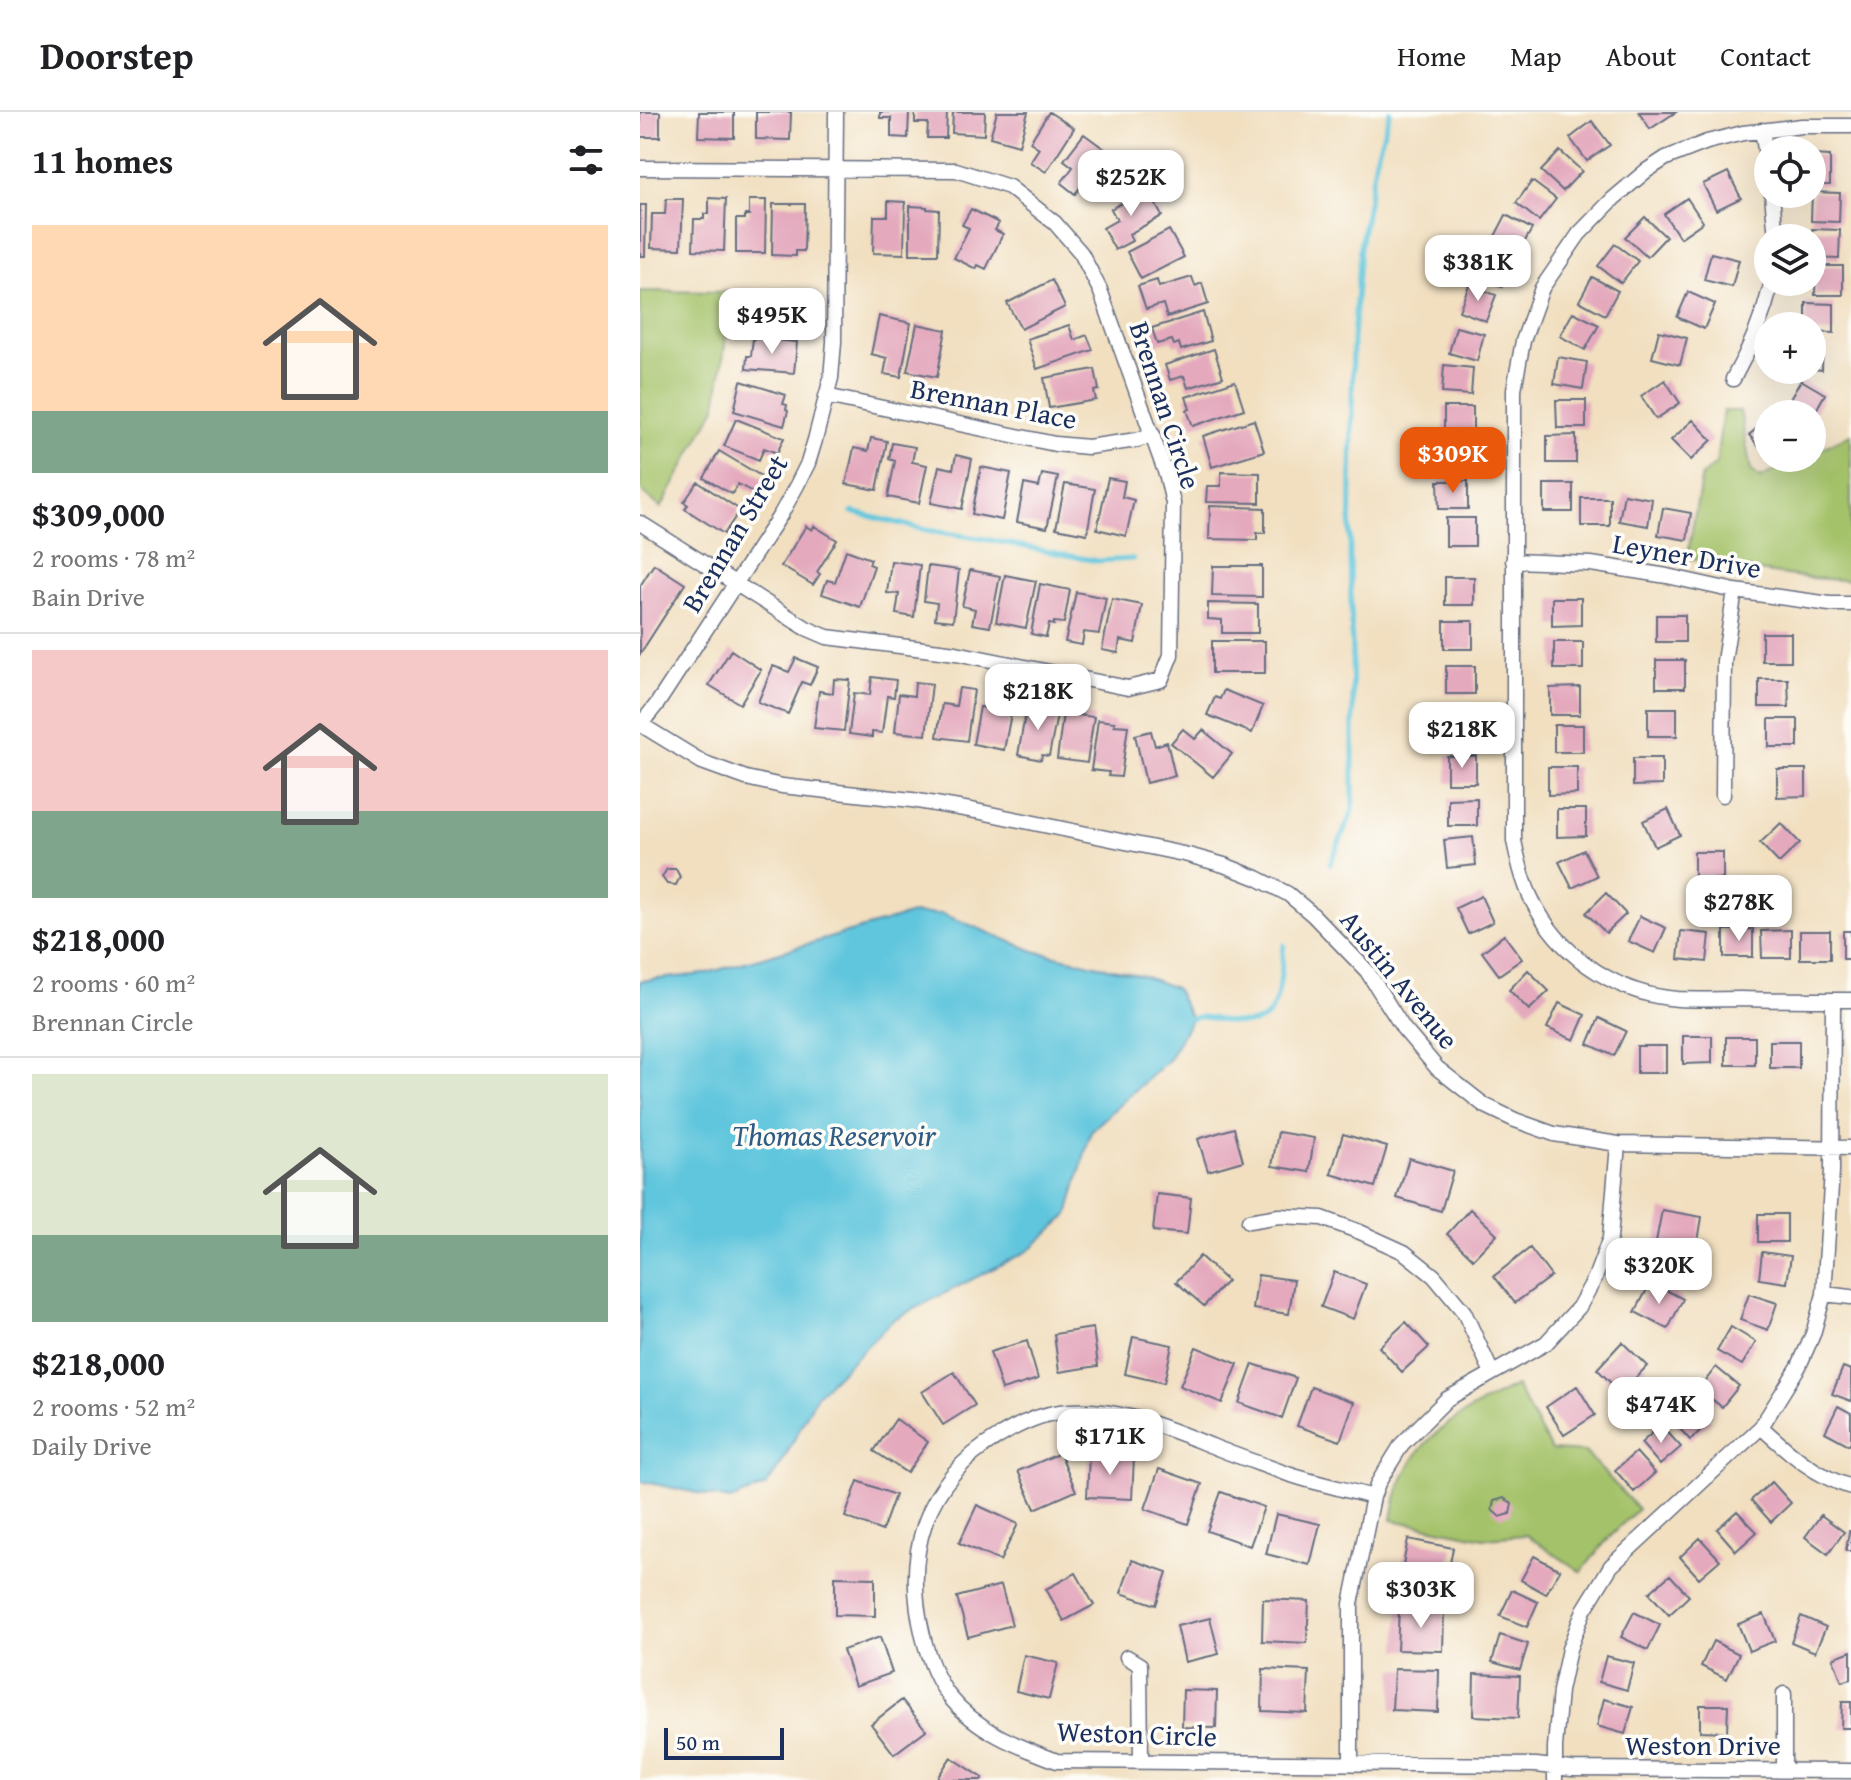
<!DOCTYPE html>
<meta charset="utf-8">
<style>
body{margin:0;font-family:"Gentium Book Plus",serif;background:#f6f6f6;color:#202124;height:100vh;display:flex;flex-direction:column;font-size:30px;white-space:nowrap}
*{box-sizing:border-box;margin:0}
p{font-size:26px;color:#757577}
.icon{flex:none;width:44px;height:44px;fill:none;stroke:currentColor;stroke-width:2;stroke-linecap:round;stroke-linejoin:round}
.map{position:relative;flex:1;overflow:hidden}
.sheet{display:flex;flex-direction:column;background:#fff;width:640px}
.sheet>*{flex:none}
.fabs{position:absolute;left:1114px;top:24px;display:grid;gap:16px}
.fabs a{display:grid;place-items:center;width:72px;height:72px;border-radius:50%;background:#fff;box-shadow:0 8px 32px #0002;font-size:40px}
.scale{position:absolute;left:24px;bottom:20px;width:120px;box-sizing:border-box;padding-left:8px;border:4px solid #1b2f5e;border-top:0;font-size:22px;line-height:28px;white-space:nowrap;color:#1b2f5e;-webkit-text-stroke:6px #fdfcf7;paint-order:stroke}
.price{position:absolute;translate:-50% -68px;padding:0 18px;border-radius:16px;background:#fff;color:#222;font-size:26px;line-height:52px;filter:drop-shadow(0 2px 4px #0008)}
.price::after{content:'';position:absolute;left:50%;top:48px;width:24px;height:18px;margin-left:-12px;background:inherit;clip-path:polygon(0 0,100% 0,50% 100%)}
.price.active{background:#ea580c;color:#fff}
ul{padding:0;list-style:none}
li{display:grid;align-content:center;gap:16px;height:424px;padding:0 32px}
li+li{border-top:2px solid #e0e0e0}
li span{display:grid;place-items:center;height:248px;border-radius:0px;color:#555}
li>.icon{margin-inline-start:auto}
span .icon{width:144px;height:144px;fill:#fffc;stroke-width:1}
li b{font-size:34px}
h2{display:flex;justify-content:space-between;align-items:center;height:96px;padding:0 32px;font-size:34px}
header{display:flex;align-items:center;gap:48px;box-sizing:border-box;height:112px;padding:0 40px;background:#fff;border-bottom:2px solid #e0e0e0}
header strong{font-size:38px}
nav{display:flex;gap:44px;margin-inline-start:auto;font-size:28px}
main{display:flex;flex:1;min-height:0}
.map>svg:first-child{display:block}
.green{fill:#a4c269;stroke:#607864;stroke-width:2}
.water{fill:#60c6dd;stroke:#3e7a9e;stroke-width:2}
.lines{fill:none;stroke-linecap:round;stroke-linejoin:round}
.stream{stroke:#60c6dd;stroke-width:5}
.building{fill:#e4a9bd}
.street-casing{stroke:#666d80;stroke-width:17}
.street{stroke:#fff;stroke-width:14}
.labels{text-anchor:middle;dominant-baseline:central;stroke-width:7;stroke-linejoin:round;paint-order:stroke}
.street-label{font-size:28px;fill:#1b2f5e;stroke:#fdfcf7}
.water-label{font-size:30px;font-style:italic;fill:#305c84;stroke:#fdfcf7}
</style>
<header>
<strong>Doorstep</strong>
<nav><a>Home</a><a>Map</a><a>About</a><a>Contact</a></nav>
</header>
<main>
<section class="sheet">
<h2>11 homes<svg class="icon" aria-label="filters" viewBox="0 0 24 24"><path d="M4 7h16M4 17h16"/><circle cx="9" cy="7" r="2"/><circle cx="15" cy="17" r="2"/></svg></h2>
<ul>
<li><span style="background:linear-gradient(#ffd9b3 75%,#7fa58c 0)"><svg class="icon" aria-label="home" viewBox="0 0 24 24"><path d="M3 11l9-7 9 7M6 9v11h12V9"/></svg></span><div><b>$309,000</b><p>2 rooms · 78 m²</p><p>Bain Drive</p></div></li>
<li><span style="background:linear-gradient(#f6c9c9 65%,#7fa58c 0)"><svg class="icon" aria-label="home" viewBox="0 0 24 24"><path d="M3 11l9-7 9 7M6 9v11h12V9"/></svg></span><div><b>$218,000</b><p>2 rooms · 60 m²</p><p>Brennan Circle</p></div></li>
<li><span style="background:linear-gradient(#dfe7d0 65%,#7fa58c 0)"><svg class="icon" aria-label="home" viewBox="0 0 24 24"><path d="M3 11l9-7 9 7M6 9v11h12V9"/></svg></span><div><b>$218,000</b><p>2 rooms · 52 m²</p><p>Daily Drive</p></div></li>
</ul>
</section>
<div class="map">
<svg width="1211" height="1668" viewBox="0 0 1211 1668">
<rect width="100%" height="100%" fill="#fdfcf7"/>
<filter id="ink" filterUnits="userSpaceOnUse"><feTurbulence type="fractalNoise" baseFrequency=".0125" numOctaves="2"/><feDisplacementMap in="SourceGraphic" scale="16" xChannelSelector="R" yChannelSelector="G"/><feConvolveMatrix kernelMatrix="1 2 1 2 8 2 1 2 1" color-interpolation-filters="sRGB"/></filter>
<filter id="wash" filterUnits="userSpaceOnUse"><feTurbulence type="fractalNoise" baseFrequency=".006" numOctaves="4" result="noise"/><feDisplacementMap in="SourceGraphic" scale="32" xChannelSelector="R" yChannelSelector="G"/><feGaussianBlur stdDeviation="1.8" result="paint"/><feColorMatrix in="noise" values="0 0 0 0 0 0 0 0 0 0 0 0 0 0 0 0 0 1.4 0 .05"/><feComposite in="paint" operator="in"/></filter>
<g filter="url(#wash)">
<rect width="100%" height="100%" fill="#f1dfc0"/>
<path class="green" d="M0 179 89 180 85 233 76 295 21 396 0 377Z
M1083 299H1100L1111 358 1120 366 1161 346H1172V341L1211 322V468C1155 467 1101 456 1047 446L1062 363 1076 352Z
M876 1274 911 1338 945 1340 998 1397 971 1423 941 1460 886 1423 844 1426 752 1408C762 1329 812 1306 876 1274Z"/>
<path class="water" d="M272 802H303L394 839 503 864 535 876 551 907 529 947 451 1019 428 1103 388 1139 254 1207 177 1283 143 1349 126 1374 90 1388 0 1369V869L64 862Z"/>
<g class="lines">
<path class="stream" d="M212 400 286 418 345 427 457 449 493 447
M690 752 713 698V595L710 441 713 228 720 135 736 46 750 0
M551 907C563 902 575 908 588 910 598 911 611 913 620 909 642 900 641 853 644 833"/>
</g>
<g id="blocks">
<path class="building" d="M0 0H20V25H0Z
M59 0H94V26L58 25Z
M116 0H151L150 28 116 27Z
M240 0H269L268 26 251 25V6H240Z
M275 0H307L306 26H287L288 11H275Z
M313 0H345L344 23 312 21Z
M357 0H388L379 33 350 25Z
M409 0 434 16 406 60 390 50 399 36 390 30Z
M999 0H1036L1010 17Z
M952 9 970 33 947 49 930 26Z
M444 22 467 39 435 82 421 71 433 55 424 48Z
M920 39 942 59 923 79 901 59Z
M1172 43 1190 44V73H1172Z
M1088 60 1101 86 1076 98 1063 72Z
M892 69 916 87 899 109 876 91Z
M507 77 522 104 489 122 492 129 475 138 463 116 477 108 471 97Z
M1172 80 1200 81 1199 110 1171 109Z
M69 86 86 87 84 139 53 138 54 107H64V102H69Z
M1047 86 1063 110 1040 126 1024 102Z
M26 87H43L41 137 11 136 12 102H25Z
M109 88H126L125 141H96V107H105V103H109Z
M248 89 265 90 264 142 233 141 234 104H248Z
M133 92H165L164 139H156V144L132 143Z
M0 93H6L5 144H0Z
M270 94 287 95V97L299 98 298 142H270Z
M331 97 359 111 355 118 363 122 346 157 338 153 336 157 314 146 329 116 322 113Z
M866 103 892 117 878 141 853 128Z
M1005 105 1026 125 1007 145 985 125Z
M1172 117 1200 118 1199 147 1172 146Z
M529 118 544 145 501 167 487 140Z
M975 132 998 149 981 171 958 154Z
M847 138 874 150 862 175 836 163Z
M1071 141 1099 148 1092 175 1064 168Z
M1176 154H1203V183H1175Z
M552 165 555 174 562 171 568 192 527 205 523 192 506 197 498 174 517 168 519 175Z
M952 165 978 179 965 203 939 189Z
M412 168 425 195 381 217 367 191Z
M829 173 856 183 846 209 819 199Z
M1048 180 1075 192 1064 217 1037 205Z
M113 191H151L150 204H165V221H113Z
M1166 191 1194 192V221L1172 220V214H1166Z
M563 200 571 229 541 238 539 231 534 233 532 228 517 232 512 216Z
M933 200 959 213 945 238 920 224Z
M239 204 271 211 261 265 244 262 247 246 231 242Z
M277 212 306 218 297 265 267 259Z
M429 213 434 228 447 223 453 238 397 257 387 227Z
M816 215 844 222 837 249 809 241Z
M1019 219 1047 226 1040 253 1012 246Z
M113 226 157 230 154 261 106 257 107 244H111Z
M1172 228H1183L1182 258 1172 257Z
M574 237 583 265 548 276 544 264 530 268 525 253Z
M918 245 947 250 943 277 914 272Z
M804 253 833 256 831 283 802 281Z
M455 257 459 278 454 279 456 288 409 296 404 266Z
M1025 268 1040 291 1016 307 1001 284Z
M1161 268 1185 282 1174 302H1161L1146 294Z
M101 269 146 283 143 292 147 293 146 298 148 299 144 314 94 299Z
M595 269 604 297 553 314 547 298 550 297 546 285Z
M916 288H946V316H917Z
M804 295H833V322L804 323Z
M96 307 144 326 137 341 124 336 119 348 84 334Z
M1128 307V346L1109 323Z
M614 308 624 339 572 355 563 324Z
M1053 308 1072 328 1051 348 1031 328Z
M936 323V351H907V324Z
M231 326 247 329 237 378 206 372 214 336 228 339Z
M252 331 275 335 272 350 287 353 279 391 248 385 255 349 249 347Z
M809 333H839V361H809Z
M79 339 126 367 116 382 98 372 92 382 64 366Z
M316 343 332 347 322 397 291 391 299 354 313 357Z
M341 355 371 361 362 408 332 402Z
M581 360 620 361V391L566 390 567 374H581Z
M402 362 418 365 407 416 377 410 384 372 399 375Z
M468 366 485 369 482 385 494 388 486 424 457 417Z
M798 369H828V397H799Z
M58 370 100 398 84 422 45 397 48 393 44 390Z
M425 372 455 377 447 422 416 416Z
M904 372H933V400H904Z
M984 382 1012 387 1008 414 979 409Z
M941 386H970V414H941Z
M570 394 625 396V421H617V428L569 427Z
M1023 396 1051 401 1047 428 1018 423Z
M806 406H835V434H806Z
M166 414 172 418 174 414 197 428 177 460 180 462 173 473 141 454Z
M206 438 231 447 229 452 234 454 220 495 182 482 187 468 195 470Z
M251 449 280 453 274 505 256 502 259 482 247 481Z
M14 452 45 472 0 542V474Z
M288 454 319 458 313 509 295 507 297 491 284 489Z
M573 454H622V485L572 484Z
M330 458 360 464 350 515 332 512 335 497 322 494Z
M365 463 396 469 386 516 356 510Z
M805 465H834V493H805Z
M400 472 430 478 424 511 414 510V513L409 512 406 525 391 522Z
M436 480 466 486 459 522 444 520 442 533 425 530Z
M912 486H941V513L912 514Z
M472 487 502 493 495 531 480 528 478 541 462 538Z
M568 491 618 492V521H582V508L568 507Z
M1016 503H1045V530H1016Z
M804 509H833V537H804Z
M1122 521H1151V549H1122Z
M572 529H625V561H572Z
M914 530H943V557H914Z
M91 538 121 558 100 592 69 573Z
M156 546 178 555 170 573 162 570 148 602 118 590 133 554 149 560Z
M1016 548H1045V576H1016Z
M806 554H835V582H806Z
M232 565 256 568 254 585 247 584 242 621 232 620V625L209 622 214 581 230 583Z
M194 567 210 568 204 619 174 616 179 579 193 581Z
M1119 567H1148L1149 595H1119Z
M275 570 292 572 286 623 255 620 259 582 274 584Z
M940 575V603H910V576Z
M319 576 334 578 327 629 297 625 302 592 316 594Z
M584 578 623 594 612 621 567 603 575 585 580 587Z
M357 583 374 586 364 638 333 632 340 595 354 597Z
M387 592 418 598 409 644 402 643 401 648 378 643Z
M1008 596H1037V624H1008Z
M802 599H832V627H803Z
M423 601 454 605 447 651 417 647Z
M1129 607H1158V635H1129Z
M458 608 475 610 474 613 488 614 481 665 468 664 469 660 451 658Z
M914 613H943V640H914Z
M543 617 555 627 563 618 592 642 573 665 531 631Z
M511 619 515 634 527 630 535 664 506 671 495 623Z
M807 644H836V671H807Z
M993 646H1022V673L993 674Z
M908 655H937V682L908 683Z
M1137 657H1166V684L1137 685Z
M837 686V714H808V687Z
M917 697H946V724L917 725Z
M1028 697 1040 723 1015 735 1003 709Z
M1141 711 1160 731 1139 751 1120 731Z
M833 725 836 753 807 756 804 728Z
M944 738 957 764 932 776 919 750Z
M1054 740H1083V767L1054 768Z
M27 757H36L40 765 36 773 27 772 22 765Z
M966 781 986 802 966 821 946 801Z
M841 784 853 810 828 822 816 796Z
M1000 804 1026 816 1015 841 988 829Z
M1113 817V845H1084V818Z
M1151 818V846H1122L1121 819Z
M1041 819 1070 822 1067 850 1038 847Z
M1160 819H1190V847H1160Z
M1203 819H1211V847H1203Z
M864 823 882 847 859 863 842 840Z
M888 858 909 879 889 898 869 878Z
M919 891 945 903 934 928 907 916Z
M959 906 986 919 974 944 948 932Z
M1043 924H1072V951L1043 952Z
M1086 925H1115V953H1086Z
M1130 929H1159V956H1130Z
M997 934H1026V961H997Z
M594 1016 603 1049 568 1059 558 1027Z
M638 1020 674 1026 669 1060 632 1054Z
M703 1022 747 1035 735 1075 691 1062Z
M769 1046 813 1059 801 1099 757 1086Z
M517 1082 551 1086 547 1122 513 1119Z
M830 1097 857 1122 833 1147 807 1122Z
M1022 1098 1062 1105 1055 1148 1014 1140Z
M1118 1102H1147V1130H1118Z
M890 1136 911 1164 875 1191 854 1164Z
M1122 1140 1151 1144 1147 1171 1119 1167Z
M560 1144 587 1169 564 1194 536 1170Z
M694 1160 726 1172 713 1207 681 1195Z
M618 1163 654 1168 649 1202 613 1197Z
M1011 1170 1043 1187 1028 1217 995 1200Z
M1109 1182 1137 1191 1128 1218 1100 1208Z
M766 1210 789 1235 762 1260 739 1235Z
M1091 1215 1116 1230 1102 1253 1077 1239Z
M453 1216 458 1254 419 1260 414 1222Z
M493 1225 532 1233 524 1271 485 1262Z
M387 1229 398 1267 362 1278 350 1240Z
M982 1230 1007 1254 981 1281 957 1257Z
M556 1235 598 1252 582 1291 540 1274Z
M613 1252 656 1266 642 1306 599 1291Z
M1076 1255 1099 1274 1082 1295 1059 1277Z
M1203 1255 1211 1258V1289L1192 1282Z
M314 1260 335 1293 303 1313 282 1280Z
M937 1274 955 1303 924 1323 906 1295Z
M671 1275 714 1290 700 1329 657 1314Z
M1051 1288 1071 1309 1050 1328 1030 1306Z
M1198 1294 1211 1301V1329L1209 1333 1185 1320Z
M256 1307 288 1330 267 1361 234 1339Z
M1021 1313 1041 1335 1020 1353 1001 1331Z
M996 1340 1015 1361 994 1380 975 1358Z
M420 1341 436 1379 395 1397 378 1359Z
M449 1343 494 1345 492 1387 447 1385Z
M519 1357 562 1372 548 1412 505 1397Z
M218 1369 255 1383 242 1419 205 1405Z
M1132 1370 1151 1391 1131 1410 1111 1388Z
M581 1380 624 1395 610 1434 567 1419Z
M864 1386 872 1392 870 1402 860 1405 852 1398 854 1389Z
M337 1393 378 1412 360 1449 319 1431Z
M1097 1399 1117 1420 1096 1439 1077 1417Z
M636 1402 680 1412 670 1453 626 1442Z
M1181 1403 1204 1420 1188 1442 1165 1425Z
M1209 1419H1211V1439H1206Z
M1060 1426 1080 1448 1059 1466 1040 1445Z
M768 1427 813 1436 805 1477 760 1468Z
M894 1444 920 1458 906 1482 881 1468Z
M492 1448 527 1460 516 1493 481 1481Z
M436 1461 454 1493 424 1509 406 1477Z
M1030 1463 1049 1484 1029 1503 1009 1481Z
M195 1465 235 1466V1504L195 1503Z
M361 1473 372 1513 328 1525 317 1485Z
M872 1478 898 1490 887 1515 860 1504Z
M623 1487 669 1489 667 1531 622 1529Z
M759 1496 804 1498 803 1539 757 1538Z
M994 1500 1020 1513 1008 1538 981 1525Z
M1124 1502 1135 1529 1109 1539 1098 1512Z
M1161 1504 1186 1515 1175 1540 1151 1530Z
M570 1506 579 1542 545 1550 537 1514Z
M860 1523 888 1532 880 1558 852 1550Z
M240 1525 252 1561 215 1574 203 1538Z
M1073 1529 1099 1542 1087 1567 1061 1554Z
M1211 1539V1567L1202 1570 1193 1546Z
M384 1543 418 1551 409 1587 376 1579Z
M966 1544 994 1551 987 1578 959 1570Z
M623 1557 669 1559 667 1601 622 1599Z
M754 1557 799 1558 798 1600 752 1598Z
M834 1562 880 1564 878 1606 833 1604Z
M543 1578 577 1579 576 1616 542 1615Z
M964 1587 993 1595 985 1622 957 1614Z
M262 1588 286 1618 254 1642 231 1612Z
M1202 1590H1211V1616H1201Z
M1060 1593H1088L1087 1620 1060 1619Z
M311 1645 343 1666 341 1668H296Z"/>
</g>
</g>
<g filter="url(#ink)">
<use href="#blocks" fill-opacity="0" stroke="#666d80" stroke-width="2"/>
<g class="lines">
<defs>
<path id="street" d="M1211 14H1162L1103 21 1067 30 1026 46 1006 59 973 87 939 122 902 176 883 229 874 277V729C879 753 885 778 898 799 926 848 981 883 1038 887 1059 888 1080 887 1100 887 1137 888 1174 888 1211 888
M1122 18 1128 57
M0 56 316 58 369 75 415 111 441 141 460 178 527 365 533 391 531 543 521 568 488 576 316 541 187 525 166 516 0 411
M1132 82 1136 126
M1093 267C1111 235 1123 206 1132 170
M186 284 415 332 448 335 497 328 513 323
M873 449 951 452 1027 464 1095 479 1190 492H1211
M0 612 62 650 106 666 142 674 272 688 336 699 548 743 584 753 617 766 648 782 673 803 727 859 763 916 797 956 844 993 875 1008 914 1022 978 1032 1211 1036
M1 612 17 592 141 402 157 373 168 351 175 328 191 266 194 230 196 0
M1083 683 1084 549 1095 479
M609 1109 639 1104 682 1106 720 1120 764 1140 794 1164 824 1200 852 1261
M1184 1182 1211 1185
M1121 1315C1150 1341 1173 1363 1211 1375
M733 1385C704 1377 674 1371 645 1361 621 1352 596 1344 572 1334 522 1314 474 1293 420 1300 398 1303 377 1313 358 1325 284 1369 263 1442 283 1524 288 1545 296 1567 309 1584 337 1619 377 1634 417 1649L896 1653 932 1657 1211 1659
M487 1545 500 1553 501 1649
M1144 1582V1658
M711 1651V1492L733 1385 738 1371 762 1332 807 1287 906 1231 939 1195 955 1166 970 1126 978 1032
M915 1668V1635L920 1579 929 1537 944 1498 971 1454 1121 1315 1159 1254 1173 1222 1184 1182 1192 1059 1193 888"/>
</defs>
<use href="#street" class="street-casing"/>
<use href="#street" class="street"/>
</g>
</g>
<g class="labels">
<g class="street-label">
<text transform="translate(354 291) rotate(11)">Brennan Place</text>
<text transform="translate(526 293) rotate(72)">Brennan Circle</text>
<text transform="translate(94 421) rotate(-59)">Brennan Street</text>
<text transform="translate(1047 443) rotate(10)">Leyner Drive</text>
<text transform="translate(760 867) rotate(51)">Austin Avenue</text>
<text transform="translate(497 1621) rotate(2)">Weston Circle</text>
<text x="1063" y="1632">Weston Drive</text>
</g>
<g class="water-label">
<text x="194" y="1023">Thomas Reservoir</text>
</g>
</g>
</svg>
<div class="fabs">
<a><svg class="icon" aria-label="locate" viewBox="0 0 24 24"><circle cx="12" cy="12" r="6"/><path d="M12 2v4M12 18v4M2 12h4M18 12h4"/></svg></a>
<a><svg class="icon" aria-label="layers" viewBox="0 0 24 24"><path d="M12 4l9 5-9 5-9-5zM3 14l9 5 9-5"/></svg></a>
<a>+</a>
<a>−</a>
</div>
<div class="scale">50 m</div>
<b class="price" style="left:491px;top:106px">$252K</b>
<b class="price" style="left:838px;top:191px">$381K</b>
<b class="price" style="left:132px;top:244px">$495K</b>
<b class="price active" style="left:813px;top:383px">$309K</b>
<b class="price" style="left:398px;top:620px">$218K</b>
<b class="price" style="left:822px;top:658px">$218K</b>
<b class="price" style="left:1099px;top:831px">$278K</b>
<b class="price" style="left:1019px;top:1194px">$320K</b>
<b class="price" style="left:1021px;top:1333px">$474K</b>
<b class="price" style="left:470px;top:1365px">$171K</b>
<b class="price" style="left:781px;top:1518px">$303K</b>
</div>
</main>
